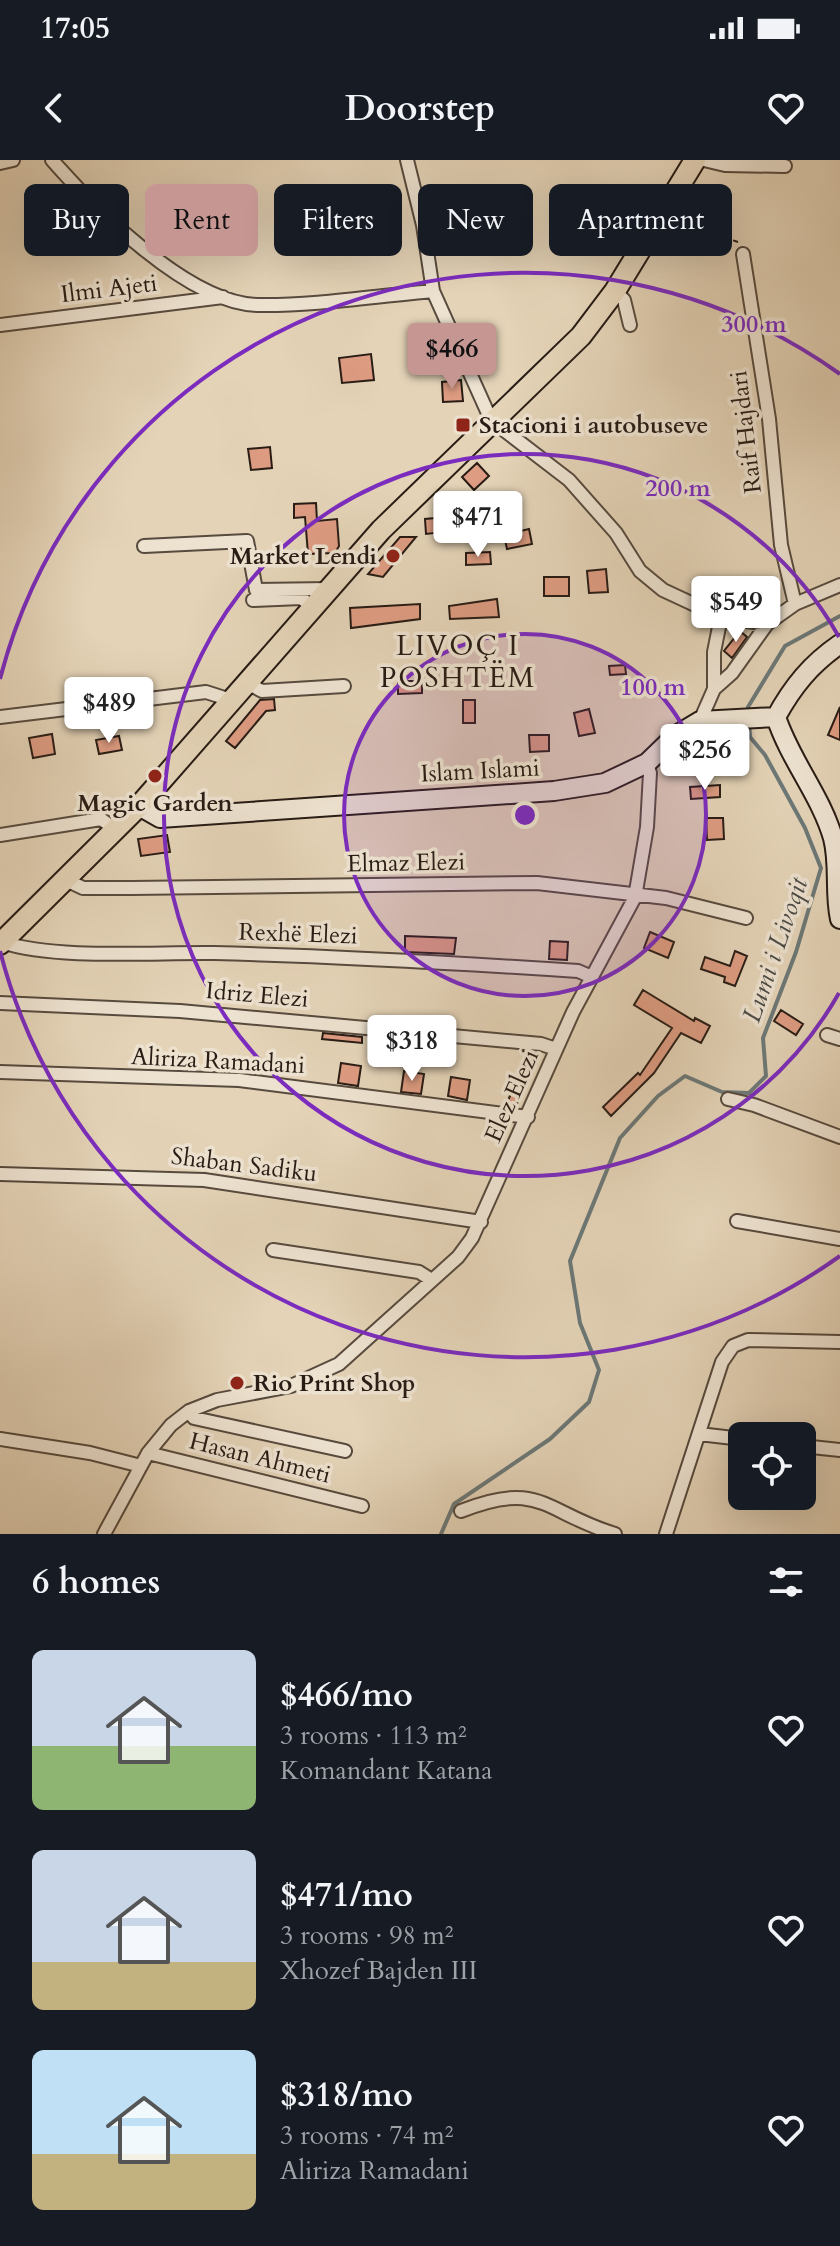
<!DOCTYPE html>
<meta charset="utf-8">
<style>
body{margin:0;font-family:Cardo,serif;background:#20242c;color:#f1f3f6;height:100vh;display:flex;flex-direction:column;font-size:30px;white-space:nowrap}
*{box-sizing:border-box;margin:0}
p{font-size:26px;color:#9ea1a6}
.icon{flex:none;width:44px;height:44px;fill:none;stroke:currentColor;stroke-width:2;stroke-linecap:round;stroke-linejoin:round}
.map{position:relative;height:1374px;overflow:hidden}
.panel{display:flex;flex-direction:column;background:#171b24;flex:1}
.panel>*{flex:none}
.guide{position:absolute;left:24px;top:24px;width:792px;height:72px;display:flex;gap:16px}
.tools{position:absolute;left:728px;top:1262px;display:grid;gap:16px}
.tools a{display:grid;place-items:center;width:88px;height:88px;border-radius:12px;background:#171b24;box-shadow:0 8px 32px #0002;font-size:40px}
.price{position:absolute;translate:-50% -68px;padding:0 18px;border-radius:8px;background:#fff;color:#222;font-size:26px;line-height:52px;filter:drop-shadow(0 2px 4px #0008)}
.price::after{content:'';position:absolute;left:50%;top:48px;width:24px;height:18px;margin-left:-12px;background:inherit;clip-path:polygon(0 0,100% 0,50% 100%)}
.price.on{background:#c59692;color:#111}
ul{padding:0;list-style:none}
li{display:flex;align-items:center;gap:24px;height:200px;padding:0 32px}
li span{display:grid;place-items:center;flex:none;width:224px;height:160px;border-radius:12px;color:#555}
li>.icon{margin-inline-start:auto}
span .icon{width:96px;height:96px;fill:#fffc;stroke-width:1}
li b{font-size:34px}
h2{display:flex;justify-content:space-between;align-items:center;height:96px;padding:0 32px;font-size:34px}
.tag{padding:0 28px;border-radius:12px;background:#171b24;box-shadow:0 8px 32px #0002;font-size:28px;line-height:72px}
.tag.on{background:#c59692;color:#111}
.status{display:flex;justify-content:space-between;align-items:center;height:56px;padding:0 40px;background:#171b24;direction:ltr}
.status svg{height:22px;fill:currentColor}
header{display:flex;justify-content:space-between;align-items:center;height:104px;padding:0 32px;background:#171b24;font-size:36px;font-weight:800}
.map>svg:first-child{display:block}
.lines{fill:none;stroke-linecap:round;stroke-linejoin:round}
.stream{stroke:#6c7877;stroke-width:4}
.building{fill:#de9c82;stroke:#281c15;stroke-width:2}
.street-casing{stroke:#574a3e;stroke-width:16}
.secondary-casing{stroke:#281c15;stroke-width:22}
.primary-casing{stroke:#281c15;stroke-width:24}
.path{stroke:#281c15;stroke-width:2;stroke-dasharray:6 4;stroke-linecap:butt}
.street{stroke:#ede2d0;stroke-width:12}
.secondary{stroke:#ede2d0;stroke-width:18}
.primary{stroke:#e4d3b7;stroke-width:20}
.ring{fill:none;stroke:#7b2cbf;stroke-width:4}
.poi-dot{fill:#8f2418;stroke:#ede2d0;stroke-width:3}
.labels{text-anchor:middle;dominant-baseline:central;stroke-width:7;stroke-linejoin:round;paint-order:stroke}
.street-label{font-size:24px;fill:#281c15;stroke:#ede2d0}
.poi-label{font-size:24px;font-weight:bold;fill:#281c15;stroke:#ede2d0;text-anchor:start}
.water-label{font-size:26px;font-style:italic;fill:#4a4a46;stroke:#ede2d0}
.quarter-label{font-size:28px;letter-spacing:2px;fill:#281c15;stroke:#ede2d0}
.centre{fill:#7b2cbf;stroke:#ede2d0;stroke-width:4}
.ring-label{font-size:24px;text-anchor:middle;font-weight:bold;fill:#7b2cbf;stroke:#ede2d0;stroke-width:7;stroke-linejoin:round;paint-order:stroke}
</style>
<div class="status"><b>17:05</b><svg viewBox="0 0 49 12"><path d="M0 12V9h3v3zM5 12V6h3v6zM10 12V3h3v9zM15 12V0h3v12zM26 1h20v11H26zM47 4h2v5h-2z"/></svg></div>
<header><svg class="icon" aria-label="back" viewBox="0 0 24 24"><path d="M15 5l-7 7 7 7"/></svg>Doorstep<svg class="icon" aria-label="heart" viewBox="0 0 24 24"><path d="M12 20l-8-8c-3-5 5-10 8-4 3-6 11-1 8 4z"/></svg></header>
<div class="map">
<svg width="840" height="1374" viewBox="0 0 840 1374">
<rect width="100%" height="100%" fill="#e4d3b7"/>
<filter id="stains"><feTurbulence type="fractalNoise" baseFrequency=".0025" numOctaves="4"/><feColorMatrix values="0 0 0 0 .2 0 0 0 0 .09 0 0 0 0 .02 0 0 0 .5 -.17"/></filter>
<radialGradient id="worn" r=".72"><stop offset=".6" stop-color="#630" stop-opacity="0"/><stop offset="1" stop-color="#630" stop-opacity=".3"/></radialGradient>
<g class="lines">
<path class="stream" d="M748 554V547L785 486 840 456
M441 1374 454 1344 550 1279 589 1242 599 1210 580 1163 570 1101 620 978 658 936 685 916 722 932 749 933 766 916 763 878 796 792 821 708 805 668 765 595 750 577 749 562"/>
</g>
<path class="building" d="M619 31 643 36 645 45 596 46 595 38 620 36Z
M371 194 374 220 342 223 339 198Z
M461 220 463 241 443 242 442 222Z
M270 287 272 308 251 310 248 289Z
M477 303 489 316 474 330 462 317Z
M316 343 317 361 337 359 339 386 335 393 308 394 305 357 294 358V344Z
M447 357V362L469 360 470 369 426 374 425 359Z
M529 369 532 384 507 389 504 375Z
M400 377H416L383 417 368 414Z
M490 392 491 404 466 405V393Z
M606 409 608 432 589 433 587 411Z
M544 417H569V436H544Z
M497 439 499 457 450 459 449 446Z
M420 444V459L351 468 350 448Z
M740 471 747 477 732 498 724 491Z
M625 505 626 514 610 515 609 506Z
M398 521H422V533L398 534Z
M274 539 275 550 266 551 235 588 226 581 260 540Z
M463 540H475V563H463Z
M840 547V580L828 575Z
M589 549 595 573 579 576 574 553Z
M52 574 55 594 33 598 29 578Z
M529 575H549V591L530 592Z
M119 576 122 590 99 594 96 580Z
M720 625V637L691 639 690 627Z
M706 658H723L724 679 707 680Z
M167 675 170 692 141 696 138 679Z
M650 772 674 782 668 798 644 788Z
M405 776 456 778 454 794 405 792Z
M550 781 568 782 567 800 549 799Z
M735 791 747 796 735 826 724 822 725 817 701 809 705 797 730 806Z
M643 830 694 861 695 858 710 866 701 883 681 873 654 913 611 956 603 947 638 913 640 915 672 868 634 845Z
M781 850 803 864 796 875 774 861Z
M323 873 362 877V883L322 879Z
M529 892 539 893 516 946 506 945Z
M341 903 361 906 358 926 338 923Z
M404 911 424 914 421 934 401 932Z
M451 917 470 920 467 940 448 936Z"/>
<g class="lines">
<defs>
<path id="street" d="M52 0C95 49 188 143 257 145 315 146 375 136 433 131
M407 0 423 65 433 131 491 260 569 320 616 373 640 411 663 430 721 457 767 464 795 444 840 425
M704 0 725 5 785 6
M0 3 13 0
M423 65 516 53
M743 94 769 259 781 385 795 444
M615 131 624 140 630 165
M0 165 223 137
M144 386 247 381 256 430 329 429
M253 440 301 438 314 448
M249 524 262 531 344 526
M714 529 732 513 767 464
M0 557 206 532 234 541
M700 561 714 529V492L721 457
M0 675 101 659 116 670
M66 720 83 728H131L537 723 666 738 746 758
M2 782C56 800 155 792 214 793 336 796 457 803 578 811L592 817
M0 843 180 851 541 884 556 889
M827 875 840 879
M0 912 239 920 528 957
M728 939 754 945 840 977
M0 1014 204 1020 481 1062
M737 1061 840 1079
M273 1090 419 1112 430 1119
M189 1251 194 1258 345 1291
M699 1274 742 1279
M0 1279 90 1293 141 1306
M802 1286 840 1290
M148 1293 362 1346
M461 1351C541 1319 545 1353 615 1374
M104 1374 148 1293 171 1265 189 1251 217 1240 291 1226 339 1204 458 1097 472 1078 573 852 635 737 647 667 650 613 647 603
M666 1374 722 1202 733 1186 748 1180 840 1182"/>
<path id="secondary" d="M776 557C790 600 821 636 833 678 840 705 834 732 840 759
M776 557C793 526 811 504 840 484
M139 646 160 658 554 631 605 623 647 603 675 576 700 561 776 557"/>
<path id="primary" d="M0 784 139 646 381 370 581 176 615 131 695 0"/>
</defs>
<use href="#street" class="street-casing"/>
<use href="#secondary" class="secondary-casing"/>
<use href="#primary" class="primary-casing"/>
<path class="path" d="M676 62 738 82"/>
<use href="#street" class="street"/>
<use href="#secondary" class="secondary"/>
<use href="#primary" class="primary"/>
</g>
<circle cx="525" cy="655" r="181" fill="#7b2cbf" fill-opacity=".12"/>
<g class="ring">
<circle cx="525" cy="655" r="181"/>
<path d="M839 833A361 361 0 1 1 839 477"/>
<path d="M840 1096A542 542 0 0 1 0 791M0 519A542 542 0 0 1 840 214"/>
</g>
<g class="poi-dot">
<rect x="455" y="257" width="16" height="16" rx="4"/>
<circle cx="393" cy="396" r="8"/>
<circle cx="155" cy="616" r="8"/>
<circle cx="237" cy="1223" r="8"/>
</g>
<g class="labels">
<g class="street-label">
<text transform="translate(109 129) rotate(-7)">Ilmi Ajeti</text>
<text transform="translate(746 272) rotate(-97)">Raif Hajdari</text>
<text transform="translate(480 611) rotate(-3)">Islam Islami</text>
<text transform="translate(406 703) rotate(-1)">Elmaz Elezi</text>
<text transform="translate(298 774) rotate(2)">Rexhë Elezi</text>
<text transform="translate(257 835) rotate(5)">Idriz Elezi</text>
<text transform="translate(218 901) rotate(3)">Aliriza Ramadani</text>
<text transform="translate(512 936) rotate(-66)">Elez Elezi</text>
<text transform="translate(244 1005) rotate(7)">Shaban Sadiku</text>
<text transform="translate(260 1298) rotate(14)">Hasan Ahmeti</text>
</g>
<g class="poi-label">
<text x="479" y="265">Stacioni i autobuseve</text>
<text x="377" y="396" text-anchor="end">Market Lendi</text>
<text x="155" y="643" text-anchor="middle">Magic Garden</text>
<text x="253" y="1223">Rio Print Shop</text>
</g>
<g class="water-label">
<text transform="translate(775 790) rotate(-71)">Lumi i Livoqit</text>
</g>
<g class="quarter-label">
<text x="458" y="486">LIVOÇ I<tspan x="458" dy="32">POSHTËM</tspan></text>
</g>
</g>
<circle cx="525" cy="655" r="12" class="centre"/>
<g class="ring-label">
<text x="754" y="172">300 m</text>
<text x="678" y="336">200 m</text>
<text x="653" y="535">100 m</text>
</g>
<rect width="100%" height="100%" filter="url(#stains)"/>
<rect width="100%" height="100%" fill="url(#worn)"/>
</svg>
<div class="tools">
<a><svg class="icon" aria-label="locate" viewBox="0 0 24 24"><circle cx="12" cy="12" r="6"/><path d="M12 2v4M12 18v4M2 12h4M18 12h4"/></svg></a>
</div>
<b class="price on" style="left:452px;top:231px">$466</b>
<b class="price" style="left:478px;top:399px">$471</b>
<b class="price" style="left:736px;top:484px">$549</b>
<b class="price" style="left:109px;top:585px">$489</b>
<b class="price" style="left:705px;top:632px">$256</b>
<b class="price" style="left:412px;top:923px">$318</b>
<div class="guide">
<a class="tag">Buy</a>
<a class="tag on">Rent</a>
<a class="tag">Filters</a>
<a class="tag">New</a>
<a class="tag">Apartment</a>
</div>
</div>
<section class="panel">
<h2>6 homes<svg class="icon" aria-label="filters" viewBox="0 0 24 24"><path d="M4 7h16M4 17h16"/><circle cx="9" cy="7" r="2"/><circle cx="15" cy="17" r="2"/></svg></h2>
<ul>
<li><span style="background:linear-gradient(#c9d6e8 60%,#8fb573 0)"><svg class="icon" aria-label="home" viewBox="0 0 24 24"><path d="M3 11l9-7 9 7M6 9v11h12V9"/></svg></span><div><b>$466/mo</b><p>3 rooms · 113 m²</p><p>Komandant Katana</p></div><svg class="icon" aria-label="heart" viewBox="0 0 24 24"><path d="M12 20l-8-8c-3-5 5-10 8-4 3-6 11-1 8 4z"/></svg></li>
<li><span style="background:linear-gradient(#c9d6e8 70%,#c2b280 0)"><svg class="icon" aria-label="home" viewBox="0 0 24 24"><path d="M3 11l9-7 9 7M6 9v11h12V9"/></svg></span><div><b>$471/mo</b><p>3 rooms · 98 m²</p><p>Xhozef Bajden III</p></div><svg class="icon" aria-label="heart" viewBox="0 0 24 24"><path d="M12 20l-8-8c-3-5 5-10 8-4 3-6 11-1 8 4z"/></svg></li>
<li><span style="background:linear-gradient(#bfe0f5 65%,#c2b280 0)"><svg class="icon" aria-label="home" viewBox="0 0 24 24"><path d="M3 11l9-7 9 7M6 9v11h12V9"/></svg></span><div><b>$318/mo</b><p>3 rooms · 74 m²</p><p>Aliriza Ramadani</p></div><svg class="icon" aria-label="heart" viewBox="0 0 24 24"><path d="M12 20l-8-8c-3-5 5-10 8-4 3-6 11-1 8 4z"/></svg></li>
</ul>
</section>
